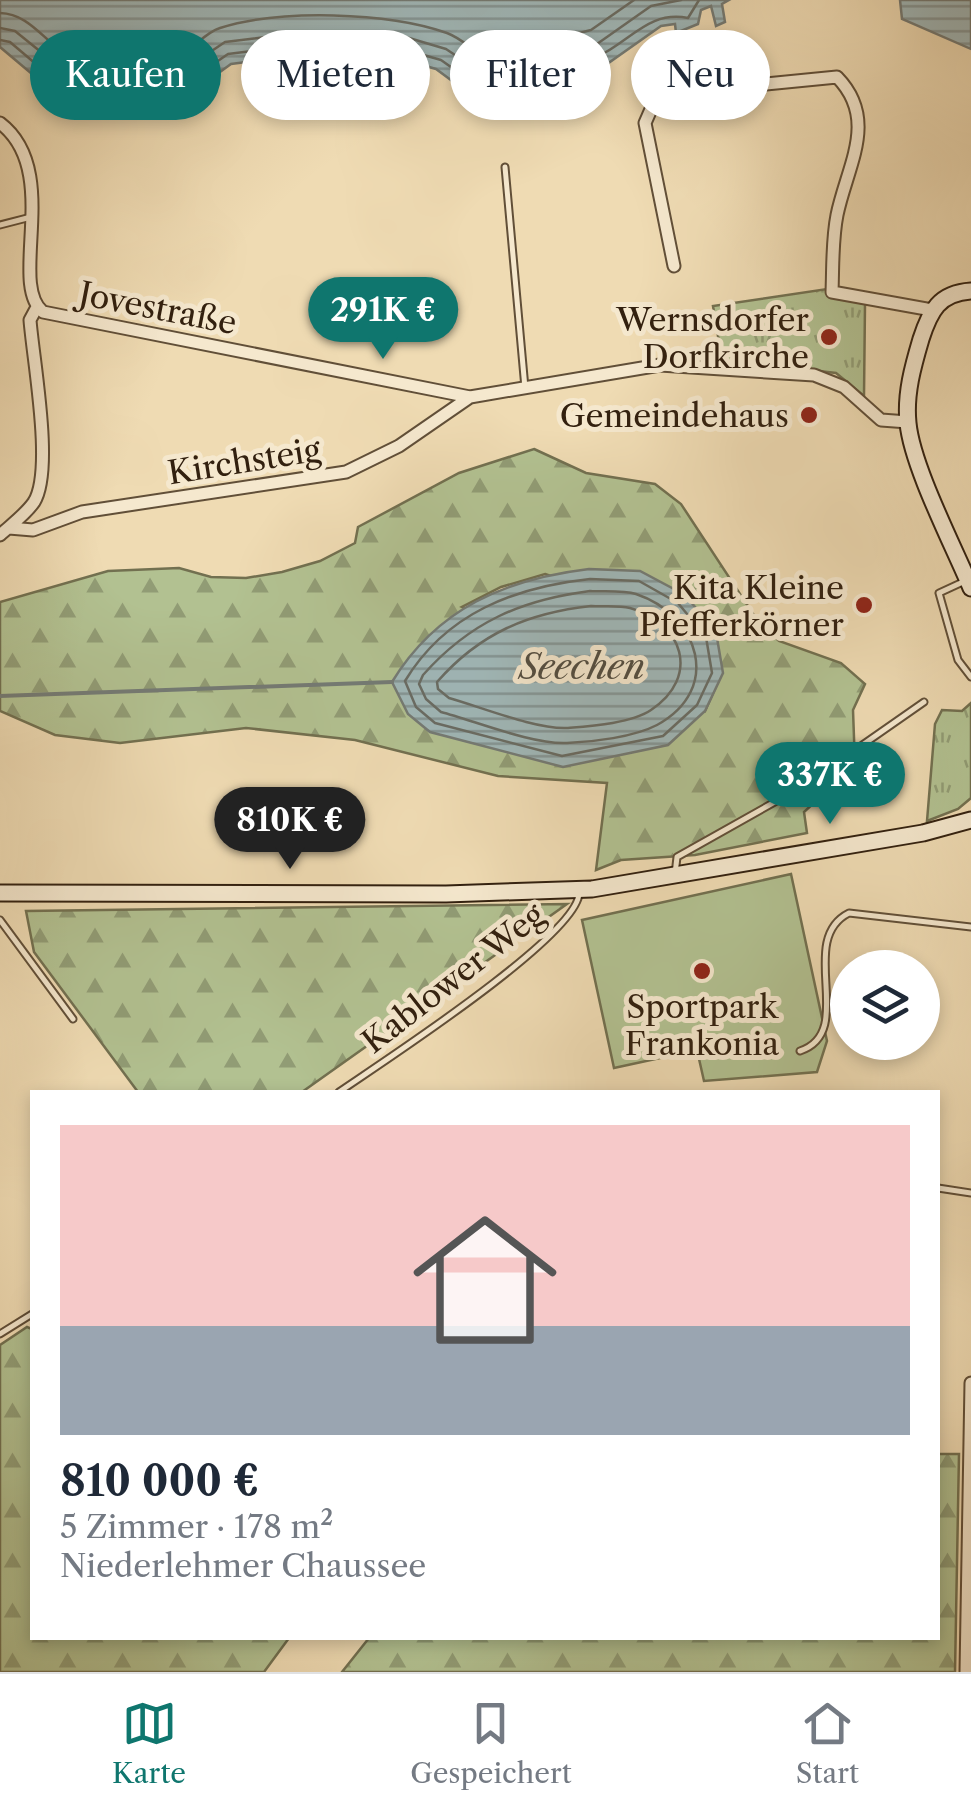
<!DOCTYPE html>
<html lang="de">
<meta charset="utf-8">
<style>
body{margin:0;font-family:"Libre Caslon Text",serif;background:#f2f2f3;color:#1f2937;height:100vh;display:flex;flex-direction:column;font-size:38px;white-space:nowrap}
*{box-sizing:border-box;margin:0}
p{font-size:32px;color:#747a83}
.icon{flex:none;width:55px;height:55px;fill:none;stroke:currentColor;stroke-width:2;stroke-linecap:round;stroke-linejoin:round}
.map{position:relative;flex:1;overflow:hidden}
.drawer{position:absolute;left:30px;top:1090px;width:910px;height:550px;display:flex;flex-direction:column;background:#fff;border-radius:0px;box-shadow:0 5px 15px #0003}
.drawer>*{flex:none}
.banner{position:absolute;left:30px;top:30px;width:912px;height:90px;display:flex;gap:20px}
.fabs{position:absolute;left:830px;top:950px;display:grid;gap:20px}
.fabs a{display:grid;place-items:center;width:110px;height:110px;border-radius:50%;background:#fff;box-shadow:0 5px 15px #0003;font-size:50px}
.price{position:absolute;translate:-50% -85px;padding:0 22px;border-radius:35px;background:#0f766e;color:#fff;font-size:32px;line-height:65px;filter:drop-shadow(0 2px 5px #0008)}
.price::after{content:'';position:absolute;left:50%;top:60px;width:30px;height:22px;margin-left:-15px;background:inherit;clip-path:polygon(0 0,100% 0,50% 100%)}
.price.current{background:#222;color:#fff}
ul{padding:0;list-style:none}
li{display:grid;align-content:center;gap:20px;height:530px;padding:0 30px}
li span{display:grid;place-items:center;height:310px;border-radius:0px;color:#555}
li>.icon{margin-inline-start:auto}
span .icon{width:180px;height:180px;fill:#fffc;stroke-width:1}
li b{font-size:42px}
.tag{padding:0 35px;border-radius:45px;background:#fff;box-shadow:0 5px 15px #0003;font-size:35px;line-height:90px}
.tag.current{background:#0f766e;color:#fff}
.tab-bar{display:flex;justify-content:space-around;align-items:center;height:140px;border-top:2px solid #e0e1e3;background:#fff;font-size:28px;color:#747a83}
.tab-bar a{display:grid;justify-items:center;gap:5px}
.tab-bar .current{color:#0f766e}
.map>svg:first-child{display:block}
.grass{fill:url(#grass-tufts);stroke:#727050;stroke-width:2.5}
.forest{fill:url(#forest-firs);stroke:#727050;stroke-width:2.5;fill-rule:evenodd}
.pitch{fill:#b2c191;stroke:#727050;stroke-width:2.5}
.water{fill:url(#water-rules);stroke:#747b75;stroke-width:2.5}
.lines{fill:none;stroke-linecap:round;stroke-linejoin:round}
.shore{stroke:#696c64;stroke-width:2.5}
.stream{stroke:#747b75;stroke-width:4}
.lane-casing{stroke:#614f38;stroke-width:9}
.street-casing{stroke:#614f38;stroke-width:15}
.secondary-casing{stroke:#32200f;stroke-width:19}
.lane{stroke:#f5e8ce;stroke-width:5}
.street{stroke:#f5e8ce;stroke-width:11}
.secondary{stroke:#f5e8ce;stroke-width:15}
.poi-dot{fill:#8f2418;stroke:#f5e8ce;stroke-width:4}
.labels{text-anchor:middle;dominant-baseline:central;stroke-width:10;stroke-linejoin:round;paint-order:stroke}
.street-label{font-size:32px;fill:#32200f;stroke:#f5e8ce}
.poi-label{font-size:32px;fill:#32200f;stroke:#f5e8ce;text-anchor:end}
.water-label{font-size:35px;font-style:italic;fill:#534e42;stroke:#f5e8ce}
</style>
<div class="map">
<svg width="971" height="1672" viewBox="0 0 971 1672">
<defs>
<pattern id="grass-tufts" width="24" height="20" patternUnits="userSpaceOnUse" patternTransform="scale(2.5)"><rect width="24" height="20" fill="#b2c191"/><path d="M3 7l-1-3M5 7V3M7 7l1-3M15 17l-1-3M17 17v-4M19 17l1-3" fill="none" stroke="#919c75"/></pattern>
<pattern id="forest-firs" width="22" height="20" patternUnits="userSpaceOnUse" patternTransform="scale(2.5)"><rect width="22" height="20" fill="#b2c191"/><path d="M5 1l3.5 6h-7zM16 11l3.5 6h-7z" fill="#919c75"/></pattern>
<pattern id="water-rules" width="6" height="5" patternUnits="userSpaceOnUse" patternTransform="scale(2.5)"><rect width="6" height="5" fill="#a0b8b9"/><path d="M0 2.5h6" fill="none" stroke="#839595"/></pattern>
</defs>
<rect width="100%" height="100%" fill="#efdbb3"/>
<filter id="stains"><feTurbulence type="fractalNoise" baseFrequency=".002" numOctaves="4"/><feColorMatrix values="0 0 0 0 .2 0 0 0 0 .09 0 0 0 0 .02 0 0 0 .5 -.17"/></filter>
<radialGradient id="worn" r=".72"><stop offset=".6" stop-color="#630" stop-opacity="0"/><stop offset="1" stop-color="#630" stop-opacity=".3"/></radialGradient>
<path class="grass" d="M827 289 832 297 865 304 864 396 836 373 722 360 713 306Z
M971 703V798L958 809 927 821 935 724 942 710 962 711Z"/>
<path class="forest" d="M534 449 586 473 655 484 681 504 759 623 779 641 841 663 865 684 853 710 855 765 804 812 807 833 695 855 621 860 596 870 607 783 498 776 355 740 246 728 120 743 55 735 0 711V602L108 571 179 568 211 577 246 578 282 572 320 561 355 543 358 527 459 473ZM545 574 715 632 722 673 705 711 462 607 501 587Z
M567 904 302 1092H138L34 952 26 911Z
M27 1327 32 1329V1638H289L264 1672H0V1345Z
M938 1454H959L955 1672H342L369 1638H938Z"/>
<path class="pitch" d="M791 874 827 1041 817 1072 704 1081 697 1050 614 1068 582 920Z"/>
<path class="water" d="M0 0H729L722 4 725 22 716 26 711 6 701 10 698 24 676 33 675 24 661 26 607 64 475 98 436 69 404 60 306 54 231 64 191 93 73 98 45 85 0 47Z
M900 0H971V49L902 19Z
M589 569 640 571 685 595 716 632 723 673 705 711 668 745 563 767 430 732 408 714 392 682C437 608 506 579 589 569Z"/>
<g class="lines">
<path class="shore" d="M0 13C36 14 50 55 84 61 109 64 152 64 176 57 192 52 203 33 220 28 280 9 387 12 447 33 461 38 472 50 485 57L591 30 634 0
M0 28 15 31 57 65 79 75 182 71 225 42 306 32 409 38 446 49 482 73 597 44 651 6 681 0
M0 40 10 42 50 76 76 88 186 83 228 54 306 44 406 50 441 60 479 87C511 79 580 68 606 52 635 35 653 11 688 18L699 0
M590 579 639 581 678 603 706 637 712 673 697 705 663 736 562 756 435 723 416 707 405 681C446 613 515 587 590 579Z
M590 591C604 592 623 590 636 594 699 615 723 689 657 725 634 737 593 742 567 743 534 745 475 721 441 712L426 699 419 684 423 675C470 622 521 600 590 591Z
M591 606C603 607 618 605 630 608 683 622 701 677 651 710 632 723 592 726 568 728 537 730 481 707 449 698L438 689 437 682C480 633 528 613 591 606Z"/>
<path class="stream" d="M0 696 392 682"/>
<defs>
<path id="lane" d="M505 167 525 388
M0 225 31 217
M965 581 939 593 958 660 971 677
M675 874 677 857 805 785 924 702
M0 920 73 1019
M800 1051C858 1032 795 940 849 913L971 927
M339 1092C381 1063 579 935 579 893
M938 1188 971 1193
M0 1334 32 1314"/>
<path id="street" d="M0 123C63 171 7 283 43 312L470 397 660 365 814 375 844 387 881 420 908 422
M674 266 645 123 652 107 766 84 837 77C879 120 847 166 837 215 832 240 833 267 832 292L932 310
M9 528 33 530 82 512 346 472 399 446 470 397
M0 535C11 525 26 514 34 502 54 470 33 360 30 320L37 307
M966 1672 971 1383"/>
<path id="secondary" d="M971 291C939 293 930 311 921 339 913 366 905 394 908 423 912 466 953 545 971 588
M0 893 446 894 592 889 923 833 971 820"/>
</defs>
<use href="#lane" class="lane-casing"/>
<use href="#street" class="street-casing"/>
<use href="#secondary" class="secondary-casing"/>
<use href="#lane" class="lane"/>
<use href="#street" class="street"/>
<use href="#secondary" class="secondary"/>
</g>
<g class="poi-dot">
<circle cx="829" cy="337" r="10"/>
<circle cx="809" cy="415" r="10"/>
<circle cx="864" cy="605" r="10"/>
<circle cx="702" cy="971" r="10"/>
</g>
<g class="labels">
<g class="street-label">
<text transform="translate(158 308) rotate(11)">Jovestraße</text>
<text transform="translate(244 461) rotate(-9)">Kirchsteig</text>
<text transform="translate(453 978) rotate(-38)">Kablower Weg</text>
</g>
<g class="poi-label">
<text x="809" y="319">Wernsdorfer<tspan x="809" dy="37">Dorfkirche</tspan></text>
<text x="789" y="415">Gemeindehaus</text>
<text x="844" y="587">Kita Kleine<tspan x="844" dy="37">Pfefferkörner</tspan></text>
<text x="702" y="1006" text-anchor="middle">Sportpark<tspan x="702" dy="37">Frankonia</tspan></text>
</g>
<g class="water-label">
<text x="582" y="666">Seechen</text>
</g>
</g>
<rect width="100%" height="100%" filter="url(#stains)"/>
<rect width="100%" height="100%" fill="url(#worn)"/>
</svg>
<div class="fabs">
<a><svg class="icon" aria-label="layers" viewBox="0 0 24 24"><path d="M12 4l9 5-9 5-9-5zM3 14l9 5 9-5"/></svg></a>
</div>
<b class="price" style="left:383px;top:362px">291K €</b>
<b class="price" style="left:830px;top:827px">337K €</b>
<b class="price current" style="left:290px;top:872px">810K €</b>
<div class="banner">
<a class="tag current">Kaufen</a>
<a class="tag">Mieten</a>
<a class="tag">Filter</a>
<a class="tag">Neu</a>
</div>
<section class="drawer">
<ul>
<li><span style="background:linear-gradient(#f6c9c9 65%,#9aa5b1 0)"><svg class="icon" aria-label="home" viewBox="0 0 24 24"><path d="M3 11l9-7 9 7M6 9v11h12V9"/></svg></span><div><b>810 000 €</b><p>5 Zimmer · 178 m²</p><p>Niederlehmer Chaussee</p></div></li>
</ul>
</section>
</div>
<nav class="tab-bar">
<a class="current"><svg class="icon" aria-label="map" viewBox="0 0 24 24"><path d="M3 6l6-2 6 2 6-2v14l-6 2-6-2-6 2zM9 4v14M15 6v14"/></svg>Karte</a>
<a><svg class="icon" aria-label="saved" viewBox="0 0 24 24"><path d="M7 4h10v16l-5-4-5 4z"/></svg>Gespeichert</a>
<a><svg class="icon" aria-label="home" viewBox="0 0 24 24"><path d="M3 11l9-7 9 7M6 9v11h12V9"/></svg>Start</a>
</nav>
